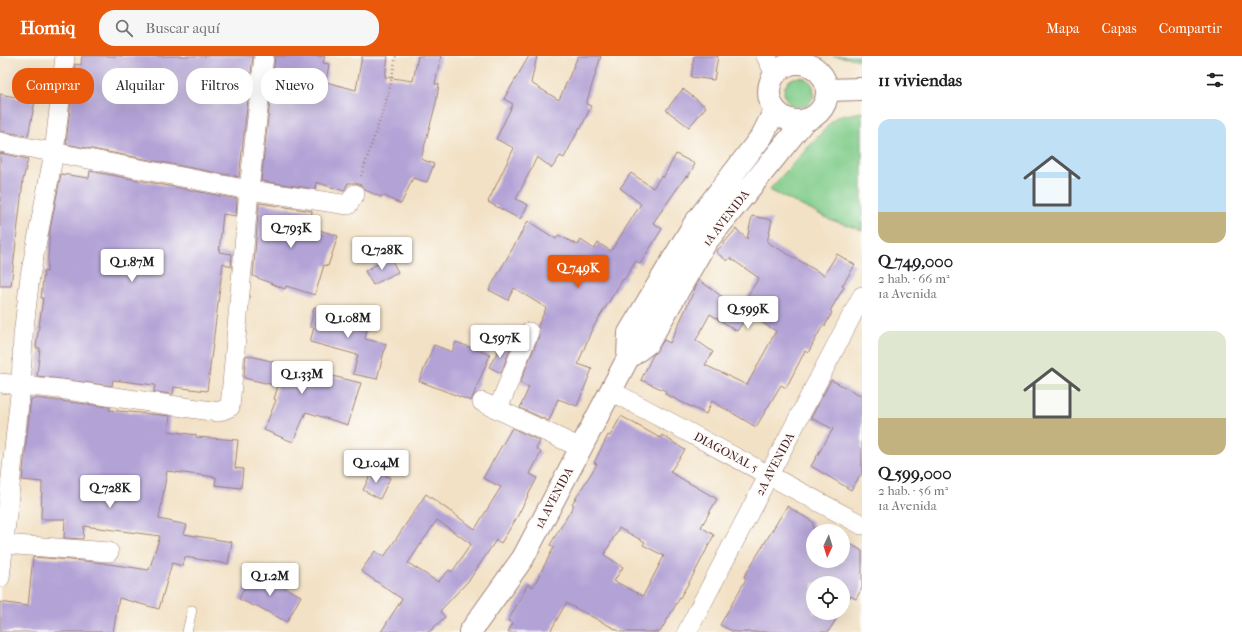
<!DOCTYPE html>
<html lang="es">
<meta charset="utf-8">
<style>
body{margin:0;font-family:"IM FELL French Canon",serif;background:#f6f6f6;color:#202124;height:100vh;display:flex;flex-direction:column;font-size:15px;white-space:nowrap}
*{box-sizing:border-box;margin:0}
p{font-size:13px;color:#757577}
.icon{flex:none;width:22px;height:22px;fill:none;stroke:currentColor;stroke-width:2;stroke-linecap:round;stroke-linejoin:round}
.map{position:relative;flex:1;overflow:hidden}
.panel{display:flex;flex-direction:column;background:#fff;width:380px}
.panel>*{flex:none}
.top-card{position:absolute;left:12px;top:12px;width:380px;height:36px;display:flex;gap:8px}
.needle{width:26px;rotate:184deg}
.tools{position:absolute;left:806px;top:468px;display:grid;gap:8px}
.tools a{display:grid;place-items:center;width:44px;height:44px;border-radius:50%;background:#fff;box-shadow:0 4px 16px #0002;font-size:20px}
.price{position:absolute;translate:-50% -34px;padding:0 9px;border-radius:4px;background:#fff;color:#222;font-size:13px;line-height:26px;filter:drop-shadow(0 1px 2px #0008)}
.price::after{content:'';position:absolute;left:50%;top:24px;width:12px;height:9px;margin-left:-6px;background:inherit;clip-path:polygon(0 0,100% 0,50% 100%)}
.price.current{background:#ea580c;color:#fff}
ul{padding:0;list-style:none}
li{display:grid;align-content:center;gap:8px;height:212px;padding:0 16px}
li span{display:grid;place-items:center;height:124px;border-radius:12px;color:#555}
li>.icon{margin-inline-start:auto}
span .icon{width:72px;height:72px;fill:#fffc;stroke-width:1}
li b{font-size:17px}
h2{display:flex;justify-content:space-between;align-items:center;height:48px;padding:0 16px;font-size:17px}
.tag{padding:0 14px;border-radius:16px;background:#fff;box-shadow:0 4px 16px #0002;font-size:14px;line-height:36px}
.tag.current{background:#ea580c;color:#fff}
header{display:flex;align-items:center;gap:24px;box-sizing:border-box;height:56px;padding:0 20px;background:#ea580c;color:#fff}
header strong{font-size:19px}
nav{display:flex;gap:22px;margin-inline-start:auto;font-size:14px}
.search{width:280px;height:36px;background:#f6f6f6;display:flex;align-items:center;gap:10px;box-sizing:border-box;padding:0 14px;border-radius:16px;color:#757577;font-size:15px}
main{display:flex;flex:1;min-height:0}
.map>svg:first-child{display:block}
.green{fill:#80cc8a;stroke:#65765a}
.building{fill:#b2a2d6;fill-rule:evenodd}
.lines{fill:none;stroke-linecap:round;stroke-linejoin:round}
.lane-casing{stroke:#9e8078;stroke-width:10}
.street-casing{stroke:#9e8078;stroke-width:20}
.secondary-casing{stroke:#9e8078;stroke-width:24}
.path{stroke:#9e8078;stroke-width:2.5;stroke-dasharray:1 3;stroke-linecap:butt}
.lane{stroke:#fff;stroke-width:9}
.street{stroke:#fff;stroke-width:19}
.secondary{stroke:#fff;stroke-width:22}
.labels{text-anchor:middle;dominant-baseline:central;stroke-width:4;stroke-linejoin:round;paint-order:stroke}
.street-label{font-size:12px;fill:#4a1f2b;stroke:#fdfcf7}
</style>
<header>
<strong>Homiq</strong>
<div class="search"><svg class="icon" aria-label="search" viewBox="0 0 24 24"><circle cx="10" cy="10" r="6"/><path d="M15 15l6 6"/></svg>Buscar aquí</div>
<nav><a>Mapa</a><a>Capas</a><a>Compartir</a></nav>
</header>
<main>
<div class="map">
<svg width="862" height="576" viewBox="0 0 862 576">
<rect width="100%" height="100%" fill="#fdfcf7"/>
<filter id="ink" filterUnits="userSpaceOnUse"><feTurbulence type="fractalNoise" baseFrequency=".025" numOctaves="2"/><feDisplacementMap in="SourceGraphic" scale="8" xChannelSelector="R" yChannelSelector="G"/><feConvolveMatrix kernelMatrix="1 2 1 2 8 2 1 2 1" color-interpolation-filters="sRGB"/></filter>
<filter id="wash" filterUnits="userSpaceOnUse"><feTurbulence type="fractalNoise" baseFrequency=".012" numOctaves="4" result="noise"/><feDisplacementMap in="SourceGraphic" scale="16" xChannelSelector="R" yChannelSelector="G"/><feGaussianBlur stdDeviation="0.9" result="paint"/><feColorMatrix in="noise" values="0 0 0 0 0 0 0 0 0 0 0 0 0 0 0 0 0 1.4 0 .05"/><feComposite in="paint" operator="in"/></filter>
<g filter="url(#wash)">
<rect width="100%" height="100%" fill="#f2e1c5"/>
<path class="green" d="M833 0H862V4L834 0Z
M784 36a15 15 0 1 1 30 0a15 15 0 1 1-30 0Z
M862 56V174L831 164 769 134 836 61Z"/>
<g id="blocks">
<path class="building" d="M82 0H253L239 121 66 88 75 8 81 9Z
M275 0H325L323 7 329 8 326 26 356 34 362 0H388L385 21 413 25 418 0H441L435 28H439L436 47 421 103 434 108 427 126 413 122 401 148 382 139 381 141 365 134 361 129 356 127H348L344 135 316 126 315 133 261 125Z
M529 0H537L531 27 559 44 578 0H601L586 48 591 50 581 72 580 71 564 102 560 100 552 112 537 101 516 143 528 149 520 163 488 146 514 92 496 83 513 48 504 43Z
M694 0H718L714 24 691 21Z
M683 33 706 51 689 71 666 54Z
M0 38 35 45 28 80 0 75Z
M0 97 28 103 23 124 11 230H0Z
M676 98 695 108 688 121 686 120 653 167 662 173 640 208 636 205 624 224 623 223 592 273 578 308 592 313 577 350 558 343 549 365 520 352 529 331 520 327 539 280 538 270 546 252 514 232 508 244 489 234 528 165 556 183 558 179 578 189 581 184 594 193 598 187 611 195 641 148 620 132 631 117 653 132 661 120 663 122Z
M90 115 237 143 236 160 223 158 219 196 232 198 231 211 223 207 207 335 174 331 173 338 154 336 155 329 113 324 112 330 37 320 40 292H36L43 242H41L44 215 47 216 50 174 61 118 89 122Z
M259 147 312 155 310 171 338 180 328 210 324 209 315 239 286 230 285 233 253 220Z
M752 160 772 164 767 186 824 219 837 198 855 209 842 230 844 231 830 255 832 256 825 270 823 269 808 297 805 295 786 332 781 329 756 371 712 345 706 358 665 338 666 335 641 324 653 299 664 284 670 287 699 224 739 253 759 222 730 202 727 205 716 196 736 173 747 183ZM744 256 776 275 747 329 705 309 713 296 696 284 710 258 737 275 748 259Z
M390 201 398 216 373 229 365 215Z
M314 251 369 261 365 283 386 288 377 323 353 318 358 299 310 286 314 271H310Z
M456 286 490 299 471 345 419 325 434 289 452 296Z
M502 288 510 293 501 317 489 311Z
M246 299 361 327 348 369 306 356 293 386 264 374 276 344 274 343 278 330 244 322Z
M831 324 862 340V417L851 434 811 410 833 373 811 362Z
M35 342 110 351 109 354 170 360 168 375 196 379V381L238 384 235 412 243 413 241 432 215 429 216 421 167 415 159 463 187 469 184 478 232 486 228 508 185 501 183 510 172 507 159 553 119 542 113 576H0V546L28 550 33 501 95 506 149 514 160 480 84 470 83 483 64 482 65 463H41L42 426 22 424 31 343H35Z
M621 360 660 382 662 379 685 394 670 416 717 443 701 471 714 479 695 516 660 576H621L566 547 550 576H508L513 567 508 565 528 528 533 531 554 491 550 489 574 449 572 448 597 408 594 407 608 379 610 380ZM619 472 645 486 643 489 664 500 643 540 614 525 623 511 604 499Z
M512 372 540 385 536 393 541 396 530 418 537 422 516 463 501 487 496 484 470 523 440 555 445 561 429 576H381L402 543 361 515 375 495 384 501 426 438 475 473 501 431 483 422ZM437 464 471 488 452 516 449 514 438 526 408 507Z
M373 413 390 422 380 443 363 434Z
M787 450 813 466V505H843V483L862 495V532L856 543 850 540 843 551V527H813V557H840L828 576H734L720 569 746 523 744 521Z
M252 515 301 540 287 566 255 549 254 550 239 543Z"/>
</g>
</g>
<g filter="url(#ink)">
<use href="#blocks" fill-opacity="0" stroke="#9e8078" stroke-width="1"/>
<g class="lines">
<defs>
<path id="lane" d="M187 576 192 554"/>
<path id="street" d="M766 0 775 18
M794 0 797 8
M0 86 249 134 348 149 355 138
M0 327 60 333 218 356 230 351 249 134 264 0
M611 335 862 469
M482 346 581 392
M498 353 529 276
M3 488 109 496
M0 522 21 329 23 280 30 220 54 97 65 0
M687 576 862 240"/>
<path id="secondary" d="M769 36a29 29 0 1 1 58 0a29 29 0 1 1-58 0Z
M827 34 862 33
M628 302 629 277 695 167 762 80 775 54
M470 576 523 502 628 302 648 287 706 186 805 64"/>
</defs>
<use href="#lane" class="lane-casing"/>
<use href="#street" class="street-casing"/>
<use href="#secondary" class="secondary-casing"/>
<path class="path" d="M361 120 389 36 396 0"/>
<use href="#lane" class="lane"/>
<use href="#street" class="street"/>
<use href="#secondary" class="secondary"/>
</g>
</g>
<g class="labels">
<g class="street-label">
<text transform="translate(726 162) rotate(-52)">1A AVENIDA</text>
<text transform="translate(726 396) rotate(28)">DIAGONAL 5</text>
<text transform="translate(775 408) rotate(-62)">2A AVENIDA</text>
<text transform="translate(554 442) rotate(-62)">1A AVENIDA</text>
</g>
</g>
</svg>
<div class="tools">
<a><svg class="needle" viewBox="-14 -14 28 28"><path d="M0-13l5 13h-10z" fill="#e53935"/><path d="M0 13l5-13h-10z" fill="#757577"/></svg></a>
<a><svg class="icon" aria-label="locate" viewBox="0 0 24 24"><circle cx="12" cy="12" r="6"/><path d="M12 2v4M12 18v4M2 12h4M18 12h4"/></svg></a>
</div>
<b class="price" style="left:291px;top:193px">Q 793K</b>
<b class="price" style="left:382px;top:215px">Q 728K</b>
<b class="price" style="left:132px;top:227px">Q 1.87M</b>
<b class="price current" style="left:578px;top:233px">Q 749K</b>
<b class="price" style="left:748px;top:274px">Q 599K</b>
<b class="price" style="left:348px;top:283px">Q 1.08M</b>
<b class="price" style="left:500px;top:303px">Q 597K</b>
<b class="price" style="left:302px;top:339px">Q 1.33M</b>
<b class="price" style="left:376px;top:428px">Q 1.04M</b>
<b class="price" style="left:110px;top:453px">Q 728K</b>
<b class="price" style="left:270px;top:541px">Q 1.2M</b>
<div class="top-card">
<a class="tag current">Comprar</a>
<a class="tag">Alquilar</a>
<a class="tag">Filtros</a>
<a class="tag">Nuevo</a>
</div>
</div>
<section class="panel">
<h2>11 viviendas<svg class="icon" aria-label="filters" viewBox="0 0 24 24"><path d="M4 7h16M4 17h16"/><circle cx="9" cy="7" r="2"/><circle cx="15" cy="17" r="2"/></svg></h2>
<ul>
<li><span style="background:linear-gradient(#bfe0f5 75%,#c2b280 0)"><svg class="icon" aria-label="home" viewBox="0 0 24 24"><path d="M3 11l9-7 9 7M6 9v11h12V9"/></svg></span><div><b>Q 749,000</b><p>2 hab. · 66 m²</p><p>1a Avenida</p></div></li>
<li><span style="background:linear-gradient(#dfe7d0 70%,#c2b280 0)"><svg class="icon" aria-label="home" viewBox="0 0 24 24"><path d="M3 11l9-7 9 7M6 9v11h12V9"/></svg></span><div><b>Q 599,000</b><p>2 hab. · 56 m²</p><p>1a Avenida</p></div></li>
</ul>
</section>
</main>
